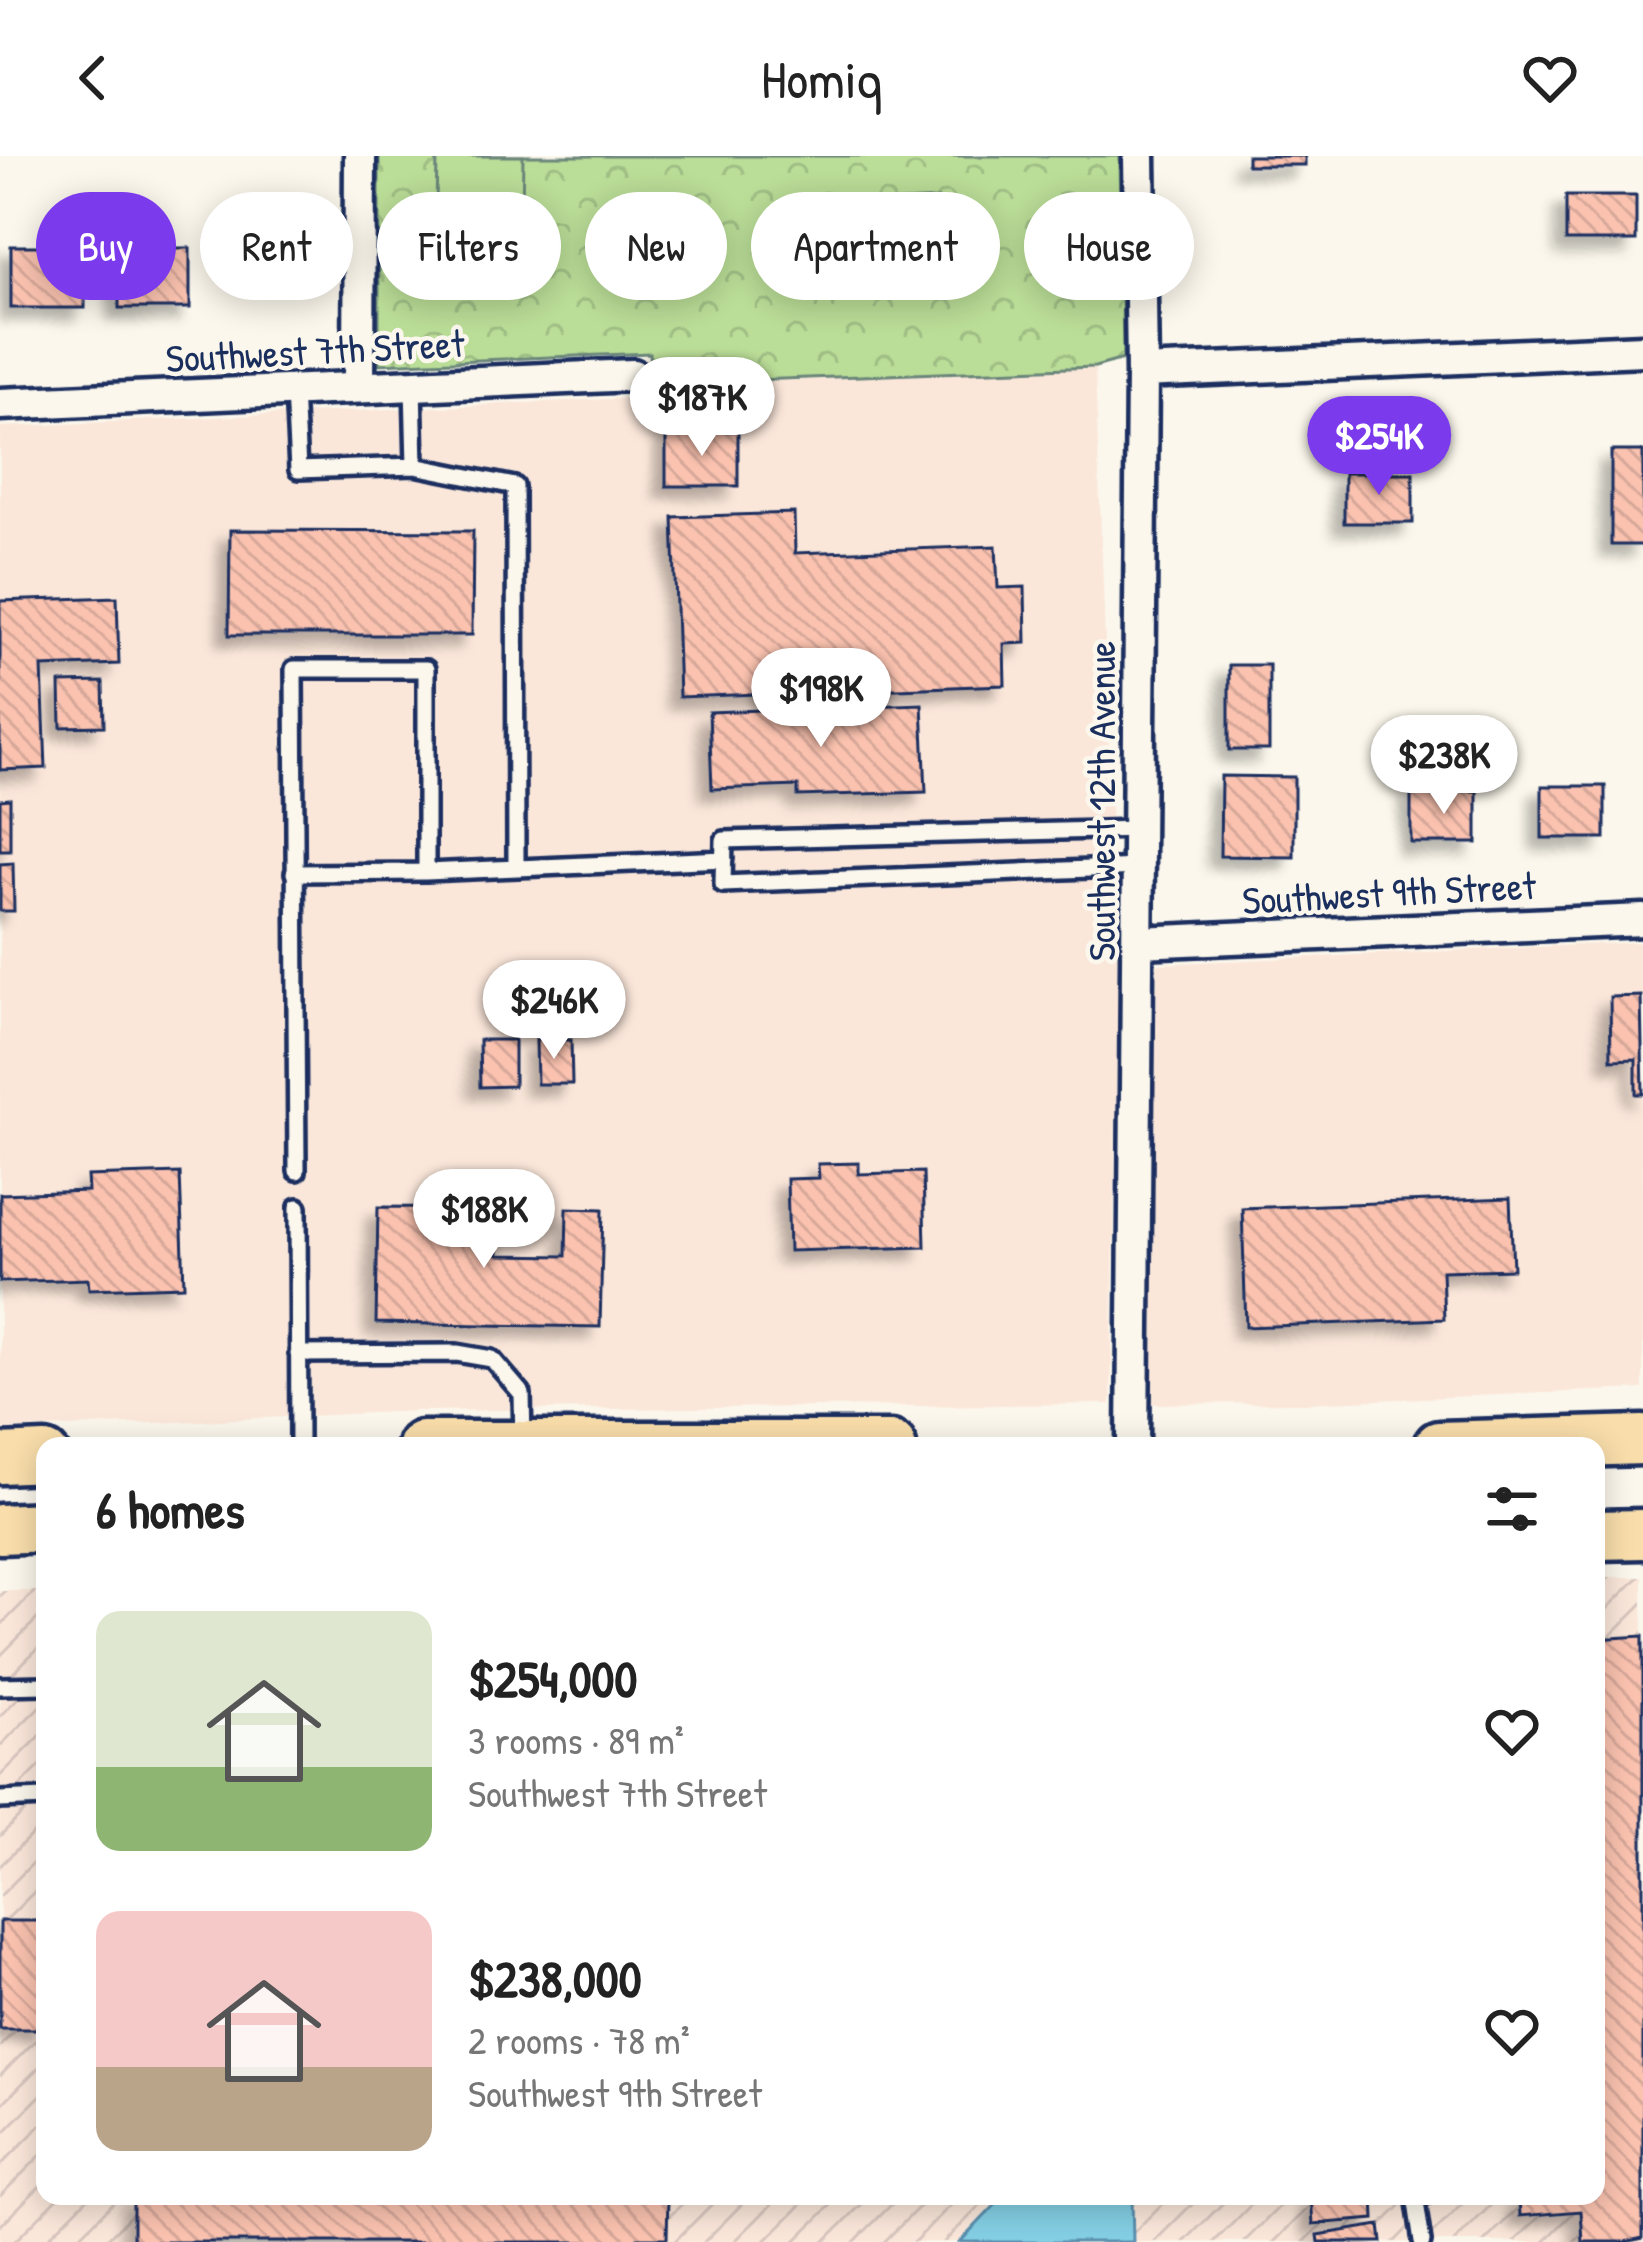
<!DOCTYPE html>
<meta charset="utf-8">
<style>
body{margin:0;font-family:"Patrick Hand",sans-serif;background:#f2f2f2;color:#222;height:100vh;display:flex;flex-direction:column;font-size:45px;white-space:nowrap}
*{box-sizing:border-box;margin:0}
p{font-size:39px;color:#767676}
.icon{flex:none;width:66px;height:66px;fill:none;stroke:currentColor;stroke-width:2;stroke-linecap:round;stroke-linejoin:round}
.map{position:relative;flex:1;overflow:hidden}
.side{position:absolute;left:36px;top:1281px;width:1569px;height:768px;display:flex;flex-direction:column;background:#fff;border-radius:24px;box-shadow:0 6px 30px #0003}
.side>*{flex:none}
.guide{position:absolute;left:36px;top:36px;width:1572px;height:108px;display:flex;gap:24px}
.price{position:absolute;translate:-50% -102px;padding:0 27px;border-radius:42px;background:#fff;color:#222;font-size:39px;line-height:78px;filter:drop-shadow(0 3px 6px #0008)}
.price::after{content:'';position:absolute;left:50%;top:72px;width:36px;height:27px;margin-left:-18px;background:inherit;clip-path:polygon(0 0,100% 0,50% 100%)}
.price.active{background:#7c3aed;color:#fff}
ul{padding:0;list-style:none}
li{display:flex;align-items:center;gap:36px;height:300px;padding:0 60px}
li span{display:grid;place-items:center;flex:none;width:336px;height:240px;border-radius:24px;color:#555}
li>.icon{margin-inline-start:auto}
span .icon{width:144px;height:144px;fill:#fffc;stroke-width:1}
li b{font-size:51px}
h2{display:flex;justify-content:space-between;align-items:center;height:144px;padding:0 60px;font-size:51px}
.tag{padding:0 42px;border-radius:54px;background:#fff;box-shadow:0 6px 30px #0003;font-size:42px;line-height:108px}
.tag.active{background:#7c3aed;color:#fff}
header{display:flex;justify-content:space-between;align-items:center;height:156px;padding:0 60px;background:#fff;font-size:54px;font-weight:600}
.map>svg:first-child{display:block}
.built{fill:#fbe7da}
.industrial{fill:url(#industrial-furrows)}
.park{fill:url(#park-crowns);stroke:#6a867a;stroke-width:3}
.pitch{fill:#badd97;stroke:#6a867a;stroke-width:3}
.water{fill:#84cfe4;stroke:#5a8fae;stroke-width:3}
.building{fill:url(#building-back-hatch);stroke:#1b2f5e;stroke-width:3;filter:url(#shadow)}
.lines{fill:none;stroke-linecap:round;stroke-linejoin:round}
.service-casing{stroke:#1b2f5e;stroke-width:24}
.minor-casing{stroke:#1b2f5e;stroke-width:39}
.primary-casing{stroke:#1b2f5e;stroke-width:57}
.service{stroke:#fbf7ec;stroke-width:15}
.minor{stroke:#fbf7ec;stroke-width:30}
.primary{stroke:#f9deab;stroke-width:48}
.labels{text-anchor:middle;dominant-baseline:central;stroke-width:9;stroke-linejoin:round;paint-order:stroke}
.street-label{font-size:39px;fill:#1b2f5e;stroke:#fbf7ec}
</style>
<header><svg class="icon" aria-label="back" viewBox="0 0 24 24"><path d="M15 5l-7 7 7 7"/></svg>Homiq<svg class="icon" aria-label="heart" viewBox="0 0 24 24"><path d="M12 20l-8-8c-3-5 5-10 8-4 3-6 11-1 8 4z"/></svg></header>
<div class="map">
<svg width="1643" height="2086" viewBox="0 0 1643 2086">
<defs>
<pattern id="industrial-furrows" width="10" height="10" patternUnits="userSpaceOnUse" patternTransform="scale(3)"><rect width="10" height="10" fill="#fbe7da"/><path d="M-1 1l2-2M0 10L10 0M9 11l2-2" fill="none" stroke="#d7c6be"/></pattern>
<pattern id="park-crowns" width="20" height="18" patternUnits="userSpaceOnUse" patternTransform="scale(3)"><rect width="20" height="18" fill="#badd97"/><path d="M2 6a3 3 0 1 1 6 0M12 15a3 3 0 1 1 6 0" fill="none" stroke="#9fbe85"/></pattern>
<pattern id="building-back-hatch" width="6" height="6" patternUnits="userSpaceOnUse" patternTransform="scale(3)"><rect width="6" height="6" fill="#fac2af"/><path d="M-1 5l2 2M0 0l6 6M5-1l2 2" fill="none" stroke="#d6a799"/></pattern>
<filter id="shadow"><feDropShadow dx="-11" dy="11" stdDeviation="6" flood-color="#0004"/></filter>
</defs>
<rect width="100%" height="100%" fill="#fbf7ec"/>
<filter id="ink" filterUnits="userSpaceOnUse"><feTurbulence type="fractalNoise" baseFrequency=".00833" numOctaves="2"/><feDisplacementMap in="SourceGraphic" scale="24" xChannelSelector="R" yChannelSelector="G"/><feConvolveMatrix kernelMatrix="1 2 1 2 8 2 1 2 1" color-interpolation-filters="sRGB"/></filter>
<g filter="url(#ink)">
<path class="built" d="M1095 211 1116 784 1119 785 1111 1248 418 1255 0 1274V271L652 241V228Z
M1643 786V1233L1304 1247 1150 1248 1157 808Z"/>
<path class="industrial" d="M1596 1421H1643V2086H1133L1132 2040H1596Z
M0 1435H45V2040H1004L960 2086H0Z"/>
<path class="park" d="M379 0H1120L1123 203 1095 211 652 228 650 197 379 208Z"/>
<path class="pitch" d="M437 0H523L522 54 436 53Z
M938 43 941 105 814 112 811 50Z"/>
<path class="water" d="M1004 2040H1132L1133 2086H960Z"/>
<path class="building" d="M1247 0H1305V9H1247Z
M1566 40H1636V85H1566Z
M11 90H85V152H11Z
M119 92H190V152H119Z
M666 275H738V330H666Z
M1611 295H1643V389H1611Z
M1344 317H1413V367H1344Z
M794 357 795 397 996 390 998 432 1025 431 1026 487 1004 488 1005 529 679 541 673 361Z
M230 374 473 375 472 479H229Z
M117 441 119 508 42 511 46 612 0 614V445Z
M1229 509H1269V594H1229Z
M103 526 104 570 61 571 60 527Z
M922 548 926 636 798 640V630L712 633 709 556Z
M1221 620 1294 621V701L1220 700Z
M1542 630H1605V682H1542Z
M1411 635H1477V687H1411Z
M10 643V694H0V644Z
M13 707 14 755H0V708Z
M1641 840 1643 938H1636V903L1611 904 1610 841Z
M479 884H514V930L480 931Z
M536 884H571L572 928H537Z
M859 1007V1018L923 1016 925 1091 789 1095 787 1023 819 1022 818 1008Z
M180 1017 184 1130 89 1133 88 1123 0 1126V1038L88 1035 87 1020Z
M1510 1042 1513 1113 1442 1115 1444 1163 1246 1171 1242 1052Z
M378 1051 499 1052 498 1099 566 1100 567 1052 603 1053 600 1171 376 1167Z
M1643 1480V2082L1625 2086H1583L1581 2055 1520 2060 1519 2040H1596V1483Z
M0 1765H45V1873H0Z
M133 2040H668L667 2082H638V2086H133Z
M1311 2040H1374L1375 2063 1313 2068Z
M1380 2069 1382 2086H1319L1318 2079Z"/>
<g class="lines">
<defs>
<path id="service" d="M413 229 415 310
M294 235 298 314 415 310 515 330 516 712
M1139 673 724 684 723 728 1139 711
M426 716 724 703
M294 717 426 716V513H294L297 1015
M298 1051 299 1290
M298 1198 457 1197 492 1203 522 1238 523 1285
M0 1530 45 1529
M0 1644 45 1642
M1415 2040 1422 2086"/>
<path id="minor" d="M1142 216 1643 194
M359 231 360 0
M0 248 633 219
M1139 786 1643 764
M1133 1290 1142 216 1139 0"/>
<path id="primary" d="M422 1290H891
M1439 1290 1643 1284
M0 1303 45 1301
M0 1373 45 1371
M1596 1379 1643 1378"/>
</defs>
<use href="#service" class="service-casing"/>
<use href="#minor" class="minor-casing"/>
<use href="#primary" class="primary-casing"/>
<use href="#service" class="service"/>
<use href="#minor" class="minor"/>
<use href="#primary" class="primary"/>
</g>
</g>
<g class="labels">
<g class="street-label">
<text transform="translate(315 194) rotate(-3)">Southwest 7th Street</text>
<text transform="translate(1100 645) rotate(-90)">Southwest 12th Avenue</text>
<text transform="translate(1389 736) rotate(-3)">Southwest 9th Street</text>
</g>
</g>
</svg>
<b class="price" style="left:702px;top:303px">$187K</b>
<b class="price active" style="left:1379px;top:342px">$254K</b>
<b class="price" style="left:821px;top:594px">$198K</b>
<b class="price" style="left:1444px;top:661px">$238K</b>
<b class="price" style="left:554px;top:906px">$246K</b>
<b class="price" style="left:484px;top:1115px">$188K</b>
<div class="guide">
<a class="tag active">Buy</a>
<a class="tag">Rent</a>
<a class="tag">Filters</a>
<a class="tag">New</a>
<a class="tag">Apartment</a>
<a class="tag">House</a>
</div>
<section class="side">
<h2>6 homes<svg class="icon" aria-label="filters" viewBox="0 0 24 24"><path d="M4 7h16M4 17h16"/><circle cx="9" cy="7" r="2"/><circle cx="15" cy="17" r="2"/></svg></h2>
<ul>
<li><span style="background:linear-gradient(#dfe7d0 65%,#8fb573 0)"><svg class="icon" aria-label="home" viewBox="0 0 24 24"><path d="M3 11l9-7 9 7M6 9v11h12V9"/></svg></span><div><b>$254,000</b><p>3 rooms · 89 m²</p><p>Southwest 7th Street</p></div><svg class="icon" aria-label="heart" viewBox="0 0 24 24"><path d="M12 20l-8-8c-3-5 5-10 8-4 3-6 11-1 8 4z"/></svg></li>
<li><span style="background:linear-gradient(#f6c9c9 65%,#b9a48a 0)"><svg class="icon" aria-label="home" viewBox="0 0 24 24"><path d="M3 11l9-7 9 7M6 9v11h12V9"/></svg></span><div><b>$238,000</b><p>2 rooms · 78 m²</p><p>Southwest 9th Street</p></div><svg class="icon" aria-label="heart" viewBox="0 0 24 24"><path d="M12 20l-8-8c-3-5 5-10 8-4 3-6 11-1 8 4z"/></svg></li>
</ul>
</section>
</div>
